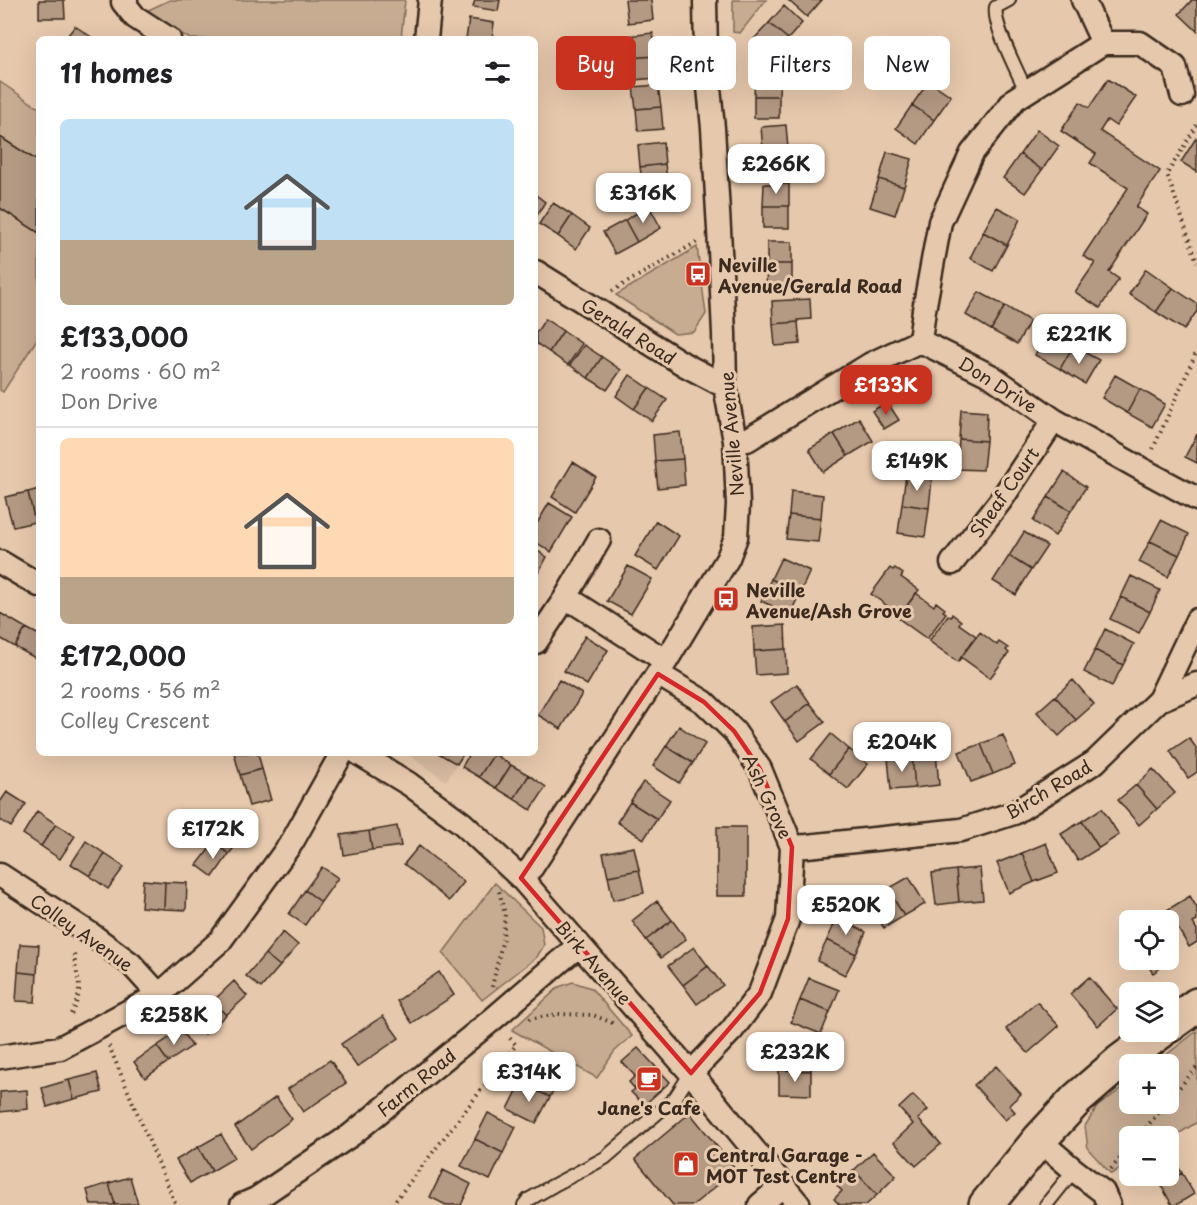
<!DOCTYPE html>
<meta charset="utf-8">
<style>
body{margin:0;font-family:"Playpen Sans",sans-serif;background:#f6f6f6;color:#202124;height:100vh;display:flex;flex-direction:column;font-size:22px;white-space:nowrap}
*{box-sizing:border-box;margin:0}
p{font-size:20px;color:#757577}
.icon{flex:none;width:33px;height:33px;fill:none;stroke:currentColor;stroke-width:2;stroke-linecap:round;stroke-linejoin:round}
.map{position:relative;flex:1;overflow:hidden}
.panel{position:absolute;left:36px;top:36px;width:502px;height:720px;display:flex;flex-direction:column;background:#fff;border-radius:9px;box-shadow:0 6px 24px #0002}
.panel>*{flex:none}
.hud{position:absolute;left:556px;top:36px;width:550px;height:54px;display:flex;gap:12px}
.fabs{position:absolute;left:1119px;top:910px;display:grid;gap:12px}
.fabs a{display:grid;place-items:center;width:60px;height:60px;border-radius:9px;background:#fff;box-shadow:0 6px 24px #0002;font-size:30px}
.price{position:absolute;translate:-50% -51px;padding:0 14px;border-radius:12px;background:#fff;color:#222;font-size:20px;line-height:39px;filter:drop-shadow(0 2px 3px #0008)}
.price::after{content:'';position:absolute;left:50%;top:36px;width:18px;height:14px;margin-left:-9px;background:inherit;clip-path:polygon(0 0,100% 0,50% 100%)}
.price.on{background:#c8321e;color:#fff}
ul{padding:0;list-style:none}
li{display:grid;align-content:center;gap:12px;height:318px;padding:0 24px}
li+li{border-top:2px solid #e0e0e0}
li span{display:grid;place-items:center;height:186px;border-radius:9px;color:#555}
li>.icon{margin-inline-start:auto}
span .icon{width:108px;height:108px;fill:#fffc;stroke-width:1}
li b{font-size:26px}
h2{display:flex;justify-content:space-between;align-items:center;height:72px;padding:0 24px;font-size:26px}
.pill{padding:0 21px;border-radius:9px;background:#fff;box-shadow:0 6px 24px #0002;font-size:21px;line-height:54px}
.pill.on{background:#c8321e;color:#fff}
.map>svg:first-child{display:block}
.built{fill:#d7baa0}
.green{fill:#c7ac92;stroke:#816b58;stroke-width:1.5}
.building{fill:#b49983;stroke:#3b2a1e;stroke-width:1.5}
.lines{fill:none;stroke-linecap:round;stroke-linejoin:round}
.lane-casing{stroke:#3b2a1e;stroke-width:16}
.street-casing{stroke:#3b2a1e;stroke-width:27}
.secondary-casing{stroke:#3b2a1e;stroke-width:38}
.path{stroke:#3b2a1e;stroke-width:4;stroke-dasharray:1.5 4.5;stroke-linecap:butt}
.lane{stroke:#e6c8ac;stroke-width:12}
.street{stroke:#e6c8ac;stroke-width:22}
.secondary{stroke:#e6c8ac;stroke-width:33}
.marked{fill:none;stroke:#d62828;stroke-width:4.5;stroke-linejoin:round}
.labels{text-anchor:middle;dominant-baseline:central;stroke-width:6;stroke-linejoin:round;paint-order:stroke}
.poi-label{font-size:18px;font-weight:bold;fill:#3b2a1e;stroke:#e6c8ac;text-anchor:start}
.street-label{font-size:18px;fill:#3b2a1e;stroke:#e6c8ac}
</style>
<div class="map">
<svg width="1197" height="1205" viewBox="0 0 1197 1205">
<rect width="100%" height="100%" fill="#e6c8ac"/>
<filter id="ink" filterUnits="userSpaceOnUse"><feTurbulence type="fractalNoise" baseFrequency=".0167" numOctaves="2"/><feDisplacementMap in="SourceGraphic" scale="12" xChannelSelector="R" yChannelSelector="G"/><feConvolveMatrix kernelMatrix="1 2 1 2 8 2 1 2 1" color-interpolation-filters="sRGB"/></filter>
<g filter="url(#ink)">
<path class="built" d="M406 753H464L446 781Z"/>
<path class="green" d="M170 0H405L401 39H190L146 11Z
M733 0H766L740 33 733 32Z
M0 82 39 108V162L0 137Z
M0 208 39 233V336L3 392 0 390Z
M697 247 706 314 694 332 675 334 616 295Z
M495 883 541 927 544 945 537 957 482 1000 443 953Z
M573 982 591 988 632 1036 614 1052 597 1078 512 1030 559 987Z
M1197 1031V1122L1169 1140 1168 1137H1130L1129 1163 1111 1174 1088 1149 1085 1126 1097 1107 1129 1083 1130 1104H1168V1065H1153Z"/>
<path class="building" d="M39 0H64L65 18H39Z
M475 0H500L498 11 473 7Z
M625 0H651L653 20 628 23Z
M788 0H822L807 17Z
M1192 0H1197V31L1179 14Z
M784 6 802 23 788 39 769 23Z
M469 19 494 23 492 39H466Z
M769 23 788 39 773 56 754 39Z
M75 26 93 38 92 39H65Z
M653 33 655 56 630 58 628 36Z
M655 56 658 78 633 80 630 58Z
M755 74H780L779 96H754Z
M1108 79 1136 97 1116 126 1107 120 1100 131 1160 171 1136 207 1147 214 1109 272 1119 279 1100 308 1075 292 1095 263 1083 256 1128 188 1090 163 1096 154 1061 131 1080 102 1089 108Z
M929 81 951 96 934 120 912 105Z
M658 85 661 107 636 109 633 87Z
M754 96H779V118H754Z
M912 105 934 120 918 144 896 128Z
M661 107 663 129 638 131 636 109Z
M786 125 788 149 763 150 761 127Z
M1037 130 1059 146 1042 170 1020 154Z
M0 137 39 162V233L0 208Z
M1196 138 1197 139V172L1181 162Z
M663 142 665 164 640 167 638 145Z
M788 149 790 171 764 173 763 150Z
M887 152 912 159 904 187 879 179Z
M1020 154 1042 170 1025 193 1003 178Z
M665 164 668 186 643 189 640 167Z
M879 179 904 187 895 215 870 207Z
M764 184H789V206H763Z
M536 195 545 202 536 217Z
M553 203 572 215 558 236 539 224Z
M649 206 661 228 637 242 625 220Z
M763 206H789V228H763Z
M997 207 1020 219 1007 245 983 232Z
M572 215 590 228 576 249 558 236Z
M625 220 637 242 615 254 603 232Z
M983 232 1007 245 993 271 970 258Z
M767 242H792V264H767Z
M767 264H792V287L766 286Z
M1146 269 1173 288 1156 312 1129 294Z
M1173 288 1197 304V311L1184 330 1156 312Z
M979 292 1005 306 991 330 966 315Z
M810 299 811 319 798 320V322L773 324 772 301Z
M1005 306 1030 321 1017 344 991 330Z
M545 319 563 331 549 352 536 343V333Z
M798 322 800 344 775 346 773 324Z
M563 331 582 344 568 365 549 352Z
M1048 331 1073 346 1060 369 1035 355Z
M584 345 602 357 588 378 570 365Z
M1073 346 1099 360 1085 384 1060 369Z
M602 357 621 370 607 390 588 378Z
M630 375 649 388 634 409 616 396Z
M1115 375 1140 389 1127 413 1102 398Z
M649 388 667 400 652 421 634 409Z
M1140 389 1165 404 1152 427 1127 413Z
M887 402 899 420 884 429 872 411Z
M961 410 987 412 986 441 959 439Z
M859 418 873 441 848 456 834 434Z
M680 432 683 459 655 461 653 435Z
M834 434 848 456 823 472 809 449Z
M1197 434V463L1185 457Z
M959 439 986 441 983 470 957 469Z
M683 459 685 485 658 488 655 461Z
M573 462 596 477 575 512 552 497Z
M1064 472 1086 487 1071 511 1048 497Z
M906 475 932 479 929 508 902 504Z
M39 489V521L35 522 28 492Z
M791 491 823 495 821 518 789 515Z
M28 492 35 522 13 527 5 497Z
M1048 497 1071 511 1055 536 1033 521Z
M549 503 572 517 551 552 536 542V525Z
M902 504 929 508 925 537 898 533Z
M789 515 821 518 818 542 786 539Z
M1161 520 1189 534 1179 555 1150 541Z
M656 521 679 536 658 570 635 556Z
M1024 532 1047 546 1031 570 1009 556Z
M1150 541 1179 555 1168 577 1139 562Z
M536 550 547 557 536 577Z
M1009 556 1031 570 1016 595 993 581Z
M781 558 810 571 800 593 771 579Z
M628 566 652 579 631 614 607 601Z
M890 568 893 570 895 568 903 574 901 577 919 590 900 615 871 594Z
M1131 576 1160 590 1150 612 1121 597Z
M771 579 800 593 790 614 761 601Z
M916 593 934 606 936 602 945 609 943 611 946 613 927 639 898 618Z
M1121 597 1150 612 1139 633 1110 619Z
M0 613 26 628 15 647 0 638Z
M952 614 961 621 959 624 976 636 958 662 929 641 948 615 951 617Z
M785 625 786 649 754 651 753 627Z
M26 628 39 635V660L15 647Z
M1105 629 1134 644 1123 665 1095 650Z
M980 632 997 645 999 642 1008 648 1006 650 1009 653 990 678 961 657Z
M585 636 608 650 587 685 564 671Z
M786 649 787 673 756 675 754 651Z
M1095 650 1123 665 1112 686 1084 672Z
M559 680 582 694 561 729 538 715Z
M1073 680 1094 704 1076 720 1055 696Z
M797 684 810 703 785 722 771 702Z
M1055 696 1076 720 1059 736 1037 712Z
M810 703 825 722 799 741 785 722Z
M679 726 705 744 693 763 666 746Z
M831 734 849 749 829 774 811 759Z
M1003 735 1015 765 993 774 981 744Z
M1189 738 1197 749V772L1188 778 1170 751Z
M981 744 993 774 971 782 959 752Z
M666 746 693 763 679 783 653 766Z
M849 749 868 764 848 789 829 774Z
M234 753H258L262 769 240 775Z
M438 753H464L457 764Z
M470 753 494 754 479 777 462 767Z
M936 753 939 785 915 788 912 756Z
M494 754 511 765 496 788 479 777Z
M912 756 915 788 891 790 888 758Z
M511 765 529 775 514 799 496 788Z
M262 769 271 800 249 806 240 775Z
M1153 769 1175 793 1157 809 1136 785Z
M529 775 546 787 531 810 514 799Z
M643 782 670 800 657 819 630 802Z
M1136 785 1157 809 1139 825 1118 800Z
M7 792 26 804 11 827 0 820V802Z
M630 802 657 819 644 839 617 822Z
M1102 808 1119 835 1099 848 1082 821Z
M37 811 56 824 41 846 23 834Z
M231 820 247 831 229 854 214 843Z
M1082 821 1099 848 1078 861 1061 834Z
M56 824 75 836 60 859 41 846Z
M397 826 401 846 372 850 369 831Z
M717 827H746V896H717Z
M369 831 372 850 344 855 341 835Z
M86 841 105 854 90 876 71 864Z
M214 843 229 854 213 877 197 865Z
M1046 843 1058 873 1034 882 1022 853Z
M419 846 464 882 449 901 404 864Z
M634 847 639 870 608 876 603 853Z
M1022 853 1034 882 1009 893 997 863Z
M105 854 124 867 108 889 90 876Z
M322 867 338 878 321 902 305 890Z
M980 868 983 900 959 902 956 870Z
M639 870 644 893 613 900 608 876Z
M956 870 959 902 936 905 932 873Z
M909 877 925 904 904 916 888 889Z
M143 880 165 882 164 909 141 907Z
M165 882 187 883 186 910 164 909Z
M888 889 904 916 884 928 867 901Z
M305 890 321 902 305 925 289 914Z
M1190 896 1197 908V921L1193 923 1197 930V942L1189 947 1167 910Z
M657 901 672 920 646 940 632 921Z
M837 918 866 932 856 954 827 940Z
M672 920 686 939 661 958 646 940Z
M283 932 298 945 280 966 265 954Z
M827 940 856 954 845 975 817 961Z
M20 944 39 945 37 974 18 972Z
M694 947 708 966 683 985 668 966Z
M265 954 280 966 261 988 246 976Z
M1168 954 1172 960 1153 973 1144 960H1168Z
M708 966 723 985 697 1004 683 985Z
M18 972 37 974 35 1002 16 1001Z
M439 972 454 995 412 1023 397 1001Z
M1089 977 1117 1009 1098 1026 1070 994Z
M809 978 839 990 830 1012 800 1000Z
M234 981 247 996 226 1015 213 1001Z
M800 1000 830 1012 821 1034 791 1022Z
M213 1001 226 1015 205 1034 192 1020Z
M1037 1002 1059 1026 1028 1053 1006 1029Z
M383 1016 399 1038 357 1067 341 1044Z
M181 1030 192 1046 168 1062 157 1046Z
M157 1046 168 1062 145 1078 134 1062Z
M780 1046 812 1047 811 1071 779 1070Z
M638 1048 670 1082 644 1105 631 1092 635 1089 629 1082 635 1076 622 1062Z
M535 1056 563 1070 550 1097 521 1083Z
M330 1060 346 1083 303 1112 288 1089Z
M996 1066 1021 1094 1009 1105 1015 1112 1005 1120 974 1085Z
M779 1070 811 1071V1095L779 1094Z
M97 1073 102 1092 74 1099 69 1080Z
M69 1080 74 1099 47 1107 42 1088Z
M521 1083 550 1097 536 1123 508 1109Z
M27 1090 28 1109 0 1112V1092Z
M913 1095 928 1110 918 1119 941 1144 916 1166 894 1142 913 1124 899 1108Z
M276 1097 292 1119 251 1149 235 1127Z
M488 1113 516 1127 503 1153 475 1139Z
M690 1113 736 1170 693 1205H673L635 1159Z
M221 1134 234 1158 212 1171 198 1147Z
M475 1139 503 1153 490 1180 461 1166Z
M198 1147 212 1171 190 1183 176 1160Z
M873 1152 896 1176 877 1195 854 1170Z
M1168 1152H1169L1182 1173 1161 1185 1155 1176H1168Z
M443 1170 471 1184 461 1205H446L430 1197Z
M854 1170 877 1195 866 1205H840L834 1199 842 1191 837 1186Z
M1182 1173 1194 1194 1176 1205H1172L1161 1185Z
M130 1177 138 1204 115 1205 109 1183Z
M109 1183 115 1205H91L87 1190Z"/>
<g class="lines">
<defs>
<path id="lane" d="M1009 0 996 7C992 24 1019 74 1026 91
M524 1205 528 1200 554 1185 605 1158 675 1098 691 1073
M1046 1205 1074 1170"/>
<path id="street" d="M126 0 123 2 135 17 169 39
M1083 0 1103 43
M426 39 430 0
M536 272 685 365 725 386
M920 341 924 310 940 222 972 153 1015 99 1103 43H1140L1175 67 1182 95
M735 441 747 440 871 364 920 341 991 376 1054 420 1143 470 1197 499
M0 562 39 585
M952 563 1001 500 1054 420
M566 597 666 661
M536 642 566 597 599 540
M658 674 704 702 734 731 760 769 792 847 788 919 760 993 732 1030 691 1073
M1159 700 1197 684
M358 753 409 784 462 823 521 878 691 1073 799 1205
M792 847 807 846 961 830 1014 813 1095 762 1159 700 1197 620
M0 875 92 935 131 964 159 995
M521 878 532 867 666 661 728 558 736 537 738 504 735 441 725 386 724 333 719 229 713 128 706 57 705 0
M0 1057 60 1048 159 995 220 941 292 842 342 753
M1039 1140 1074 1170 1103 1192 1109 1205
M242 1205 256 1199 351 1135 493 1019 579 945
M760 1205 782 1186"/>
<path id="secondary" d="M1168 1026 1197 1005
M986 1205 1039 1140 1077 1099 1121 1061 1160 1032"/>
</defs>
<use href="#lane" class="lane-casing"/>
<use href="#street" class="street-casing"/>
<use href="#secondary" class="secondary-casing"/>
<path class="path" d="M1197 125 1167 174 1197 262
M612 291 697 242
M1153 449 1197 351
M492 987 503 938 505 914 499 891
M71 1014C87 984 74 979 74 950
M529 1019 558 1014 593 1015 615 1024
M109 1046 176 1205
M1168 1101 1197 1067
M1138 1137 1166 1104
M1111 1169 1130 1147
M392 1205 516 1045 508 1036"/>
<use href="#lane" class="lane"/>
<use href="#street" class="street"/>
<use href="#secondary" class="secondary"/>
</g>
</g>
<path class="marked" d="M658 674 704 702 734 731 760 769 792 847 788 919 760 993 691 1073 521 878Z"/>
<defs>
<symbol id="bus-square" viewBox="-11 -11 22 22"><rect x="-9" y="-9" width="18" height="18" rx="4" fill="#c8321e" stroke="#e6c8ac"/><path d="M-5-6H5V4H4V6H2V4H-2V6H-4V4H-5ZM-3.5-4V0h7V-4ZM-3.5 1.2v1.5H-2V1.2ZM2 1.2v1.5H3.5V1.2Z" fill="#fff"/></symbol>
<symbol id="cafe-square" viewBox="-11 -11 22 22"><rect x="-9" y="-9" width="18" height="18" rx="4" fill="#c8321e" stroke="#e6c8ac"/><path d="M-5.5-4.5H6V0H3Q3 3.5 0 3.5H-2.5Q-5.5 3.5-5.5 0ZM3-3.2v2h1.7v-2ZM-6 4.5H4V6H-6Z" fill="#fff"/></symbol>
<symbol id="shop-square" viewBox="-11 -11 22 22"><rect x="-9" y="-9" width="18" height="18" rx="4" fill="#c8321e" stroke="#e6c8ac"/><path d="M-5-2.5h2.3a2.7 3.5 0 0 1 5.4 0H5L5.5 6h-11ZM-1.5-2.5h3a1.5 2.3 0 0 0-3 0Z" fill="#fff"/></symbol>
</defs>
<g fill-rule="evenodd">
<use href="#bus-square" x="683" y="259" width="30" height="30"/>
<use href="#bus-square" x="711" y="584" width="30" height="30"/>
<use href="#cafe-square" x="634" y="1064" width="30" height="30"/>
<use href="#shop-square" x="671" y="1149" width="30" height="30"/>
</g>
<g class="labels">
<g class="poi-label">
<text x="718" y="264">Neville<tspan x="718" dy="21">Avenue/Gerald Road</tspan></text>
<text x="746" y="589">Neville<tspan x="746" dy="21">Avenue/Ash Grove</tspan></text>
<text x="649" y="1107" text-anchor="middle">Jane's Cafe</text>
<text x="706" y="1154">Central Garage -<tspan x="706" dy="21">MOT Test Centre</tspan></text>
</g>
<g class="street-label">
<text transform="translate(629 331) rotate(32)">Gerald Road</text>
<text transform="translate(998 384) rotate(32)">Don Drive</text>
<text transform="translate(731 434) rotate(-95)">Neville Avenue</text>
<text transform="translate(1004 492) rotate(-55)">Sheaf Court</text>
<text transform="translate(1048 789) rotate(-31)">Birch Road</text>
<text transform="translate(768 796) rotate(65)">Ash Grove</text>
<text transform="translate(82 932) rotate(35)">Colley Avenue</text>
<text transform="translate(594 962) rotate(49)">Birk Avenue</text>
<text transform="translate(416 1082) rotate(-39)">Farm Road</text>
</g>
</g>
</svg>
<div class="fabs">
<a><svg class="icon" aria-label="locate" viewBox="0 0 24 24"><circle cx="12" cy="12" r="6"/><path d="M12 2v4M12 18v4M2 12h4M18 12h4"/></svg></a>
<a><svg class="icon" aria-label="layers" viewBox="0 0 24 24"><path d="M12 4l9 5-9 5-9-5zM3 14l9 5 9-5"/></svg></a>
<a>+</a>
<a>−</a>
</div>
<b class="price" style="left:776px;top:195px">£266K</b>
<b class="price" style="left:643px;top:224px">£316K</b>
<b class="price" style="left:1079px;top:365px">£221K</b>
<b class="price on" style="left:886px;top:416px">£133K</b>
<b class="price" style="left:917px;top:492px">£149K</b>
<b class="price" style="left:902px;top:773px">£204K</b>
<b class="price" style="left:213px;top:860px">£172K</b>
<b class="price" style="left:846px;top:936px">£520K</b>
<b class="price" style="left:174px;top:1046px">£258K</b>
<b class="price" style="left:795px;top:1083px">£232K</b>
<b class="price" style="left:529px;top:1103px">£314K</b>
<div class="hud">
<a class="pill on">Buy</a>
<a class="pill">Rent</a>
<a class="pill">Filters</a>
<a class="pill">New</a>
</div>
<section class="panel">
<h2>11 homes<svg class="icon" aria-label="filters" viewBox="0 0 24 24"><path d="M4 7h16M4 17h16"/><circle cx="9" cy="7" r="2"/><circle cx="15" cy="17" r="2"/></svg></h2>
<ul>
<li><span style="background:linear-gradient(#bfe0f5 65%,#b9a48a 0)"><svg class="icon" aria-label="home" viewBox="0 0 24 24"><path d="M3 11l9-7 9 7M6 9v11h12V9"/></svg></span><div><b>£133,000</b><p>2 rooms · 60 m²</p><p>Don Drive</p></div></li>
<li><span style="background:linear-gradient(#ffd9b3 75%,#b9a48a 0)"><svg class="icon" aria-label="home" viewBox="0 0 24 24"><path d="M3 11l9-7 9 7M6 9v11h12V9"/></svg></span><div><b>£172,000</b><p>2 rooms · 56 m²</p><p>Colley Crescent</p></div></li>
</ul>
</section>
</div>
